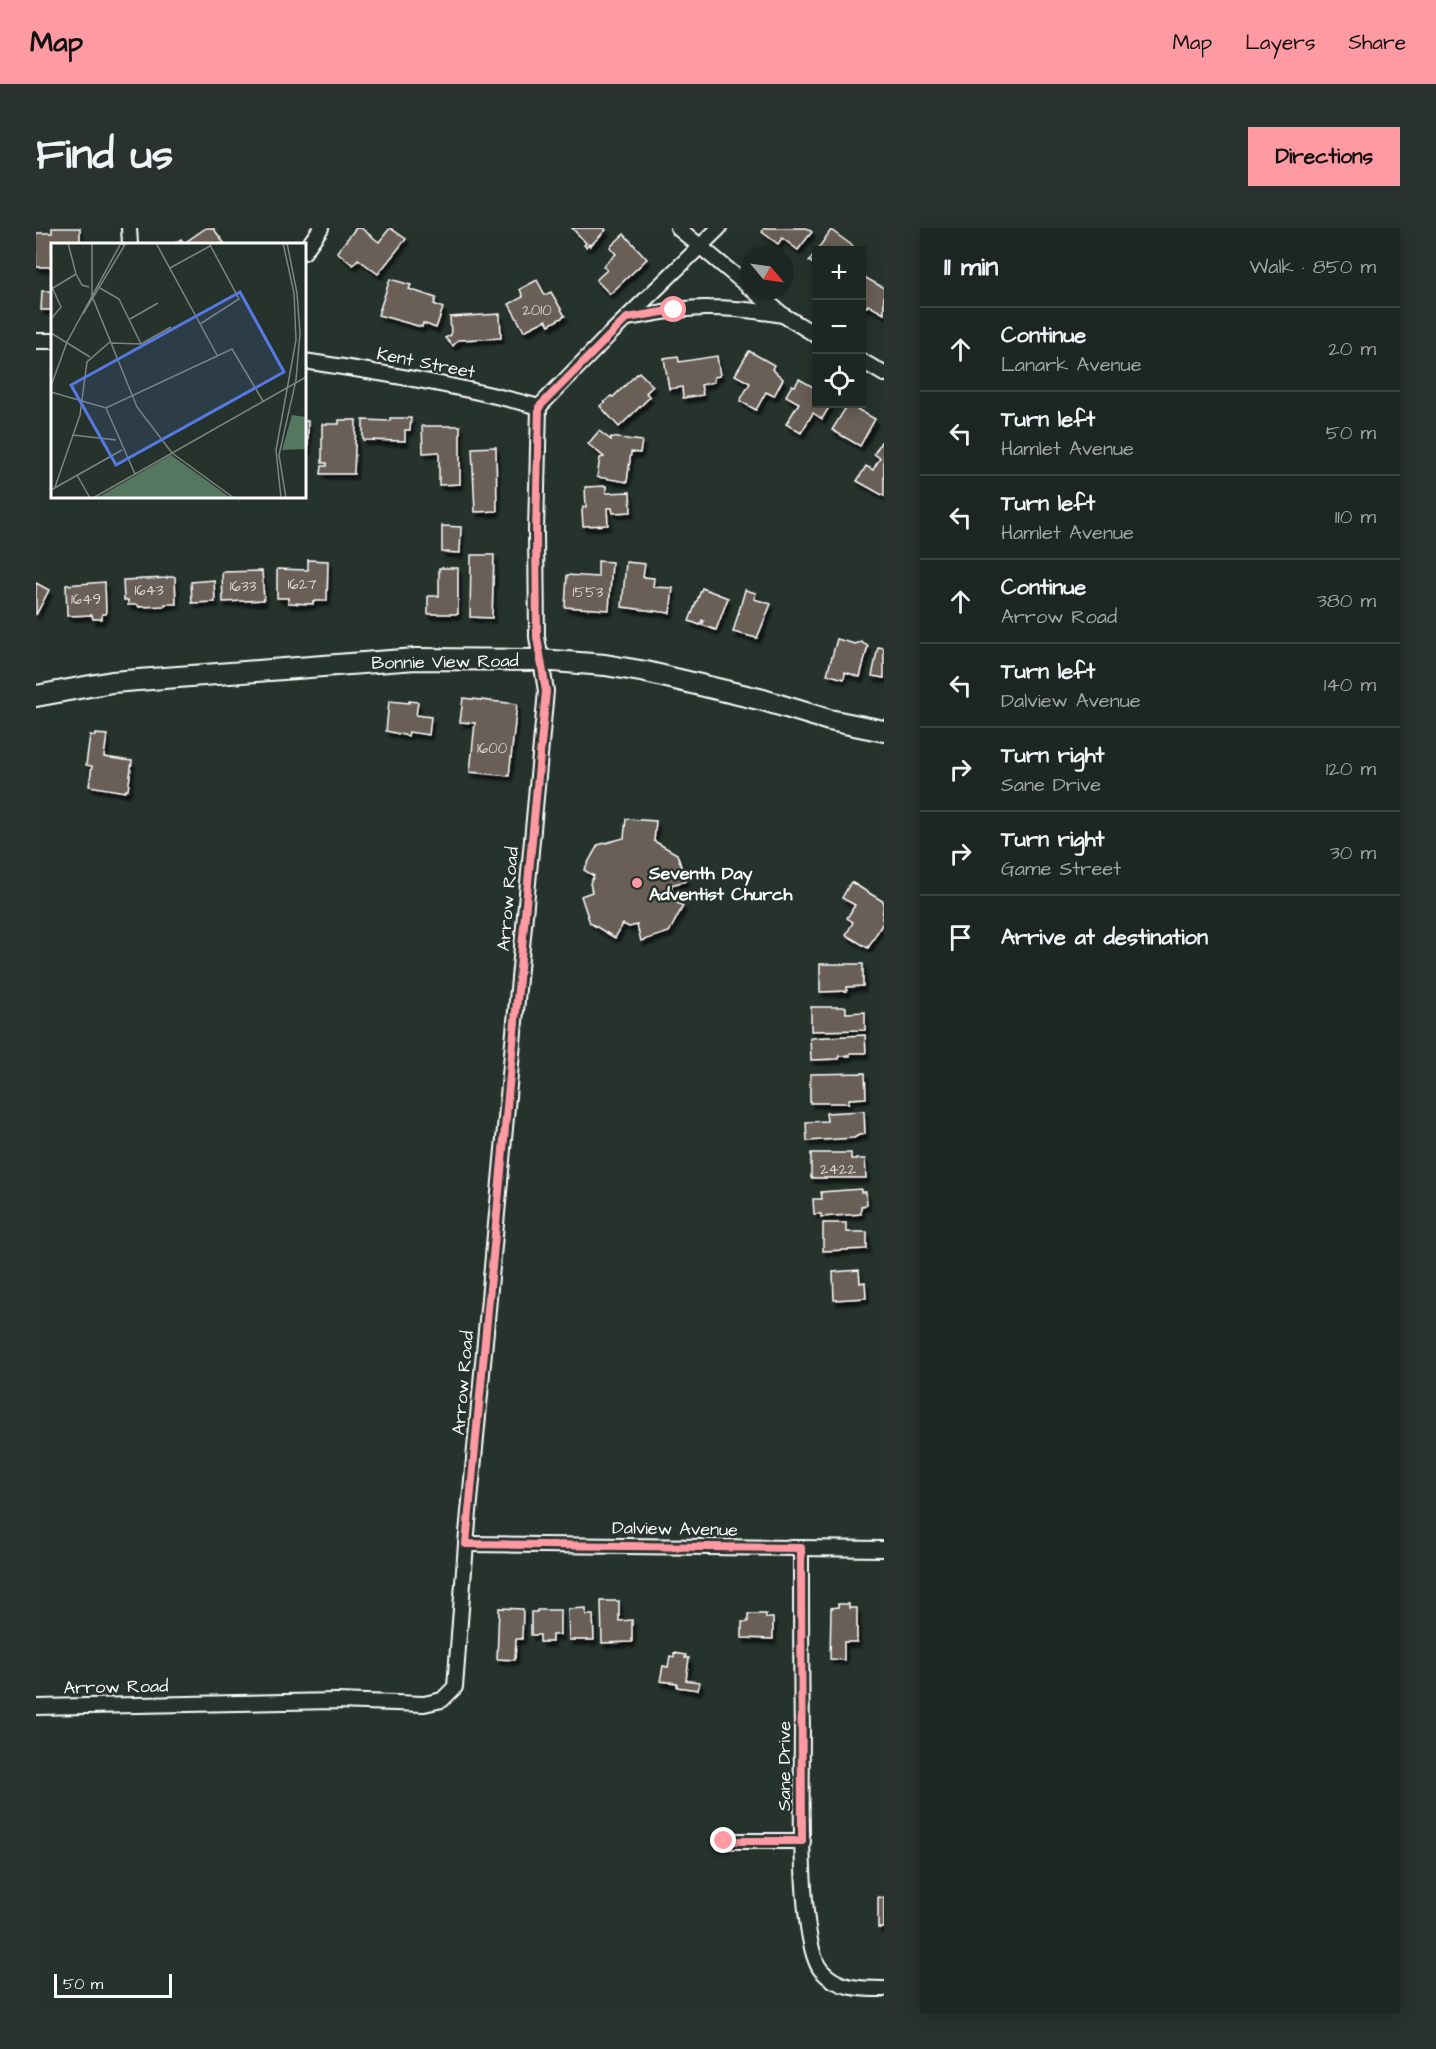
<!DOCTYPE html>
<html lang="en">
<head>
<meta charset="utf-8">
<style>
	:root { --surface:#1c2622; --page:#29322f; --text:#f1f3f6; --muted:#a0a5a5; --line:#3a4340; --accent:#ff9aa2 }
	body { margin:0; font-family:"Architects Daughter",sans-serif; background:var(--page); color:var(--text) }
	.controls { position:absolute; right:18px; top:18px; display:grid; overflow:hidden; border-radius:0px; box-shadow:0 3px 15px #0003 }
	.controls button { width:54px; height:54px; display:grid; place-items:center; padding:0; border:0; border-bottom:2px solid var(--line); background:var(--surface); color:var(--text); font:30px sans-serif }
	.compass { position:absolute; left:704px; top:18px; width:54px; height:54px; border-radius:50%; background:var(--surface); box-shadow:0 3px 15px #0003; rotate:119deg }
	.scale { position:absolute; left:18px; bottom:15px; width:118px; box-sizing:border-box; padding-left:6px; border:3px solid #fff; border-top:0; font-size:16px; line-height:21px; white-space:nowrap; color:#fff; -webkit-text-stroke:4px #26332d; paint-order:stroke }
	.stop { position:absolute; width:18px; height:18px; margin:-14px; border:4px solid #ff9aa2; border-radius:50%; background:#fff }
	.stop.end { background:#ff9aa2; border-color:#fff; box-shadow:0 2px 6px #0008 }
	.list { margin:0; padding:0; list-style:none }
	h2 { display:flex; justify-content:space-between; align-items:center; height:78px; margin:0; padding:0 24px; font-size:26px }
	h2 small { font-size:20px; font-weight:400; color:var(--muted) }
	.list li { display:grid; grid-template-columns:39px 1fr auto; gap:18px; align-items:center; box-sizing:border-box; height:84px; padding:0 24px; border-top:2px solid var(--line) }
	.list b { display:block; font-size:22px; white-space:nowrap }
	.list p { margin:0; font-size:20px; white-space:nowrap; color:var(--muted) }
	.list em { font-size:20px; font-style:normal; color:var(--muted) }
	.icon { flex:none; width:33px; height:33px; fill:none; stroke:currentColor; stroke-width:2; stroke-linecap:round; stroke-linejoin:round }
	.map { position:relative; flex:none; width:848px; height:1785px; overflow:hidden; border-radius:0px }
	header { display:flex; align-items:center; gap:36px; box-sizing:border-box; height:84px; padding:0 30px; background:var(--accent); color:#111 }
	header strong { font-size:28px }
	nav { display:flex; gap:33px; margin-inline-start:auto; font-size:21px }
	.intro { display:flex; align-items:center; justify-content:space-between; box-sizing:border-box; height:144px; padding:0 36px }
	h1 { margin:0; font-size:42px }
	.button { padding:15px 27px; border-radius:0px; background:var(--accent); color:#111; font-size:21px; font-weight:700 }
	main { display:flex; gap:36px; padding:0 36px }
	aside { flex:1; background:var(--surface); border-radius:0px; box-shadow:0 3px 15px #0003 }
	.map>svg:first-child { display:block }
</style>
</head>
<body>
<header>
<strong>Map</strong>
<nav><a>Map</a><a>Layers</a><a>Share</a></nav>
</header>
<div class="intro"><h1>Find us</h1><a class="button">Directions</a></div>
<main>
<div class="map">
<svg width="848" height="1785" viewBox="0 0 848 1785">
	<defs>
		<filter id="shadow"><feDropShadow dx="3" dy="5" stdDeviation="1.5" flood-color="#0009"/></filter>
	</defs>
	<rect width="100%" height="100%" fill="#26332d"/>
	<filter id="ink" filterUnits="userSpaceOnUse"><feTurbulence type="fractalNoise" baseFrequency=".0167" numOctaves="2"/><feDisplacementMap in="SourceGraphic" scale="12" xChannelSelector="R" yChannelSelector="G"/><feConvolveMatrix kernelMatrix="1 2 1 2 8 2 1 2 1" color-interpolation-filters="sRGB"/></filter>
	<g filter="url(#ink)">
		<g fill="#6a5e57" stroke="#fff" stroke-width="1.5" filter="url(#shadow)">
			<path d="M16,0H44V16H16V39H0V5H16Z"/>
			<path d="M170,0H177L189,16H138L145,11L148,15Z"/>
			<path d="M320,0H325L343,14L354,0L370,11L342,46L322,31L317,37L301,24Z"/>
			<path d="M536,0H568L570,2L554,18L553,16L550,19L548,17L550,15Z"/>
			<path d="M728,0H770L776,4L762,22L746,10L742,16L726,4Z"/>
			<path d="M795,2L817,18L814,21L816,22H781Z"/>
			<path d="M588,6L611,31L574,66L560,52L571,42L567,38L580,26L574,19Z"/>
			<path d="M780,23V38L773,33Z"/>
			<path d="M828,49L848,60V86L832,77L831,79L826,76V54Z"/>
			<path d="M354,51L375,57L373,61L400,70L398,76L407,80L400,100L387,95L386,99L342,87Z"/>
			<path d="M501,52L509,67L515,64L529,88L513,97L510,92L488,103L473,76L487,69L484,61Z"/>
			<path d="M6,63H16V82H5Z"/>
			<path d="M464,86L465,110L422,112L417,118L409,110L415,107L414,89Z"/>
			<path d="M713,123L738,137L736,141L747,151L738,168L730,164L720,182L704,173L714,155L699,147Z"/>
			<path d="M642,128L643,134L681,128L684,148L678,149V154L665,157L667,167L647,170L646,159L633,161L628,130Z"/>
			<path d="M603,144L617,158L610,165L614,169L583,199L564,178L575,168L577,169Z"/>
			<path d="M763,151L777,159L778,157L780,158V176H795L786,191L777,185L765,205L750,196L763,175L750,168L756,157L759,158Z"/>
			<path d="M812,176L839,191L824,218L796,202Z"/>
			<path d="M354,190H375L374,202H369V213L327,212V192L354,193Z"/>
			<path d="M303,192H320L318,246H285L286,238H291V235H286V196H303Z"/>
			<rect x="268" y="193" width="4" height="29"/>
			<path d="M386,198H424V256L403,257V224L387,225Z"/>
			<path d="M563,203L575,212V209L606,213L604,225L595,224L591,254L561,249L564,230L568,229L552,216Z"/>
			<path d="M845,214L848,215V268L821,253L830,238L837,242L844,230L838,226Z"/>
			<path d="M460,219L461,283L439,284L436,220Z"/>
			<path d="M570,258V265L594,264L595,284L577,285L576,280H571L572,297L547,298L546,283L547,279H550L549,259Z"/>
			<path d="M406,298L425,299L424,325L406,324Z"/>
			<path d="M435,327H458L456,390L434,389Z"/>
			<path d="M272,332L292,333L291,373H277V376L252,375V370H241V341L272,342Z"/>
			<path d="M562,333L576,334L573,382L529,379L531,347L562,349Z"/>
			<path d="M590,334L609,336L607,349L618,350L617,359L637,360L634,385L586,379Z"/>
			<path d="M403,340H422V386H392V368H403Z"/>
			<path d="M226,343L228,372L187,374L186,344Z"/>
			<path d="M131,349H139L140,376H129V378L103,379L102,377H92V372H88L87,352L131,350Z"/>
			<path d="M178,352L179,374L156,375L155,354Z"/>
			<path d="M69,354L70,386H66V391H57L56,387L31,388L30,357Z"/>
			<path d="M0,355L13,362L0,387Z"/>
			<path d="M666,360L692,370L680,402L666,397L668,393L666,392L664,397L653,393Z"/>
			<path d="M709,362L720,365L718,371L735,376L721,410L697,404Z"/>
			<path d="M801,411L819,416L825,414L832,418L824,449L809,444L808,451L791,446Z"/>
			<path d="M842,419L848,420V450L836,448Z"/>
			<path d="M427,470L481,476L473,548L434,544L439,495L424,494Z"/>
			<path d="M353,473L373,475V473L382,474L380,487L395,489L393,507L373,504L372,508L350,503Z"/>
			<path d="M59,506L71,507L68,529L96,533L92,562H90L89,564L53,558L56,538L50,537L54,507L59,508Z"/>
			<path d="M590,591L620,593L618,613L641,626L650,653L635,657L637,664L634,671L647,678L633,704L605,713L601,697L593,699L587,696L579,710L554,695L545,668L556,664L554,655L558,648L548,642L562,617L588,610Z"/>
			<path d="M815,654L848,674L846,691L848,693L832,720L810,707L817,694L811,690L819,677L806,670Z"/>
			<path d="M784,736H827V758L811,759V763L784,764Z"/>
			<path d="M775,779H810V785L829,784V802L775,803Z"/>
			<path d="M829,807L830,825H814V828H803V831L775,832L774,810Z"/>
			<path d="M829,845L830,870L813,871V875H774V846Z"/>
			<path d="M828,883L829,906L823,907L818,910L771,913L770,894L791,893L790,885Z"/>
			<path d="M775,925H815V931H829L830,950H775Z"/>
			<path d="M825,961V964H830L831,977L825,978V986L785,989V986H778L777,971H786L785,964Z"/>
			<path d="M787,995H810V1004H831V1021L787,1023Z"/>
			<path d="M823,1042L824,1055L829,1054L830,1070L798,1072L797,1044Z"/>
			<path d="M565,1373H583V1393L596,1392V1414L566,1415Z"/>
			<path d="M802,1376H813V1380H821V1414H808V1432L794,1431L795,1380L802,1379Z"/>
			<path d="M463,1380L487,1381L486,1411H480L479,1432L461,1431Z"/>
			<path d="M550,1380V1387H557L558,1412H533L532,1381Z"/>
			<path d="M501,1382H524V1407H516V1414H504V1407H495V1384H501Z"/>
			<path d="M712,1386H730V1390H737V1411L706,1410V1394H712Z"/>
			<path d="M638,1425L650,1427L649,1430H653L650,1452L664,1454L662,1462L641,1459V1455L624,1453L627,1438L632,1439L634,1428L638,1429Z"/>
			<path d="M842,1669L848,1670V1700H842Z"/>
		</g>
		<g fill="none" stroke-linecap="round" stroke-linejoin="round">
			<defs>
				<g id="street">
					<path d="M93,0L94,16"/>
					<path d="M642,0L713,59"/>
					<path d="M268,24L285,0"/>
					<path d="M718,63L747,87L780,107"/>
					<path d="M591,90C618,86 646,79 673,80C698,80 723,83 747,87"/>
					<path d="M0,113H16"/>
					<path d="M268,133C347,145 426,158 503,179"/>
					<path d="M826,133L848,146"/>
					<path d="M430,1316L848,1321"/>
					<path d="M765,1320C765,1381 765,1442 766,1503C766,1547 761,1713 785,1742C801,1761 825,1761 848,1761"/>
					<path d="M0,1479L300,1473L388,1476L406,1472L419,1459L430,1316L510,463L501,409L500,303L503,179L573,107L683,0"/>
					<path d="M688,1613H767"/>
				</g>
				<path id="secondary" d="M0,468L76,454L380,431L504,432L569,437L610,444L727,472L793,492L848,503"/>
			</defs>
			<use href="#street" stroke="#fff" stroke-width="18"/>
			<use href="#secondary" stroke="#fff" stroke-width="24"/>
			<use href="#street" stroke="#26332d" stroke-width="14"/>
			<use href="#secondary" stroke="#26332d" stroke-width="20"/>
		</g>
	</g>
	<g fill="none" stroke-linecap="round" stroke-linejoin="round" filter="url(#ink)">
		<path stroke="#ff9aa2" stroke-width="8" d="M638,82L591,90L503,179L500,303L501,409L510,463L430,1316L765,1320L766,1613H688"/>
	</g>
	<circle fill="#ff9aa2" stroke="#26332d" stroke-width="2" cx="601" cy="655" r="6"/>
	<g text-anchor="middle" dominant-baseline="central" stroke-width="5" stroke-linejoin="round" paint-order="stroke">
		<g font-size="15" fill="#dad7d5">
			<text x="501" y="82">2010</text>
			<text x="266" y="356">1627</text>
			<text x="207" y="358">1633</text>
			<text x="113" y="362">1643</text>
			<text x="552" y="364">1553</text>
			<text x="50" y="371">1649</text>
			<text x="456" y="520">1600</text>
			<text x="802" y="941">2422</text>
		</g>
		<g font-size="18" fill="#fff" stroke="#26332d">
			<text transform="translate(390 135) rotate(11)">Kent Street</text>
			<text transform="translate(409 434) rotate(-1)">Bonnie View Road</text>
			<text transform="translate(472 671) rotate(-85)">Arrow Road</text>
			<text transform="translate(427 1155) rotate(-85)">Arrow Road</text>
			<text transform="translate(639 1301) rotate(1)">Dalview Avenue</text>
			<text transform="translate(80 1459) rotate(-1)">Arrow Road</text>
			<text transform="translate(748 1538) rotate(-90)">Sane Drive</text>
		</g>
		<g font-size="18" font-weight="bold" fill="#fff" stroke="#26332d" text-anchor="start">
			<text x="613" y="645">Seventh Day<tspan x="613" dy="21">Adventist Church</tspan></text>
		</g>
	</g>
	<g transform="translate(15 15)">
		<rect width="255" height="255" fill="#26332d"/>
		<path d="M241,172L255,174V206L231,207ZM120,212L180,255H46Z" fill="#55765f"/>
		<path fill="none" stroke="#7d8581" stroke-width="1.5" d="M17,0L25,31L31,42L38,44M41,0V53L86,164L121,210L183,255M105,0L166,112M119,25L159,3M0,42L10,64L0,76M2,45L25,31M49,45L68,56L90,101M32,71L75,0M79,76L107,60M149,81L188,56L158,0M0,90L39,114M61,100L90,101L120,84M0,143L16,99L70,0L74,3M0,149L55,165L181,106L212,158M55,165L84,231M22,192L65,197M26,232L39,255M4,244L29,172L36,119L60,98M0,247L71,207M42,255L255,134M230,255L225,207L245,97L243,50L232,0M235,255L228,212L245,137L249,90L246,50L236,0"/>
		<path fill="#567ae2" fill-opacity="0.15" stroke="#567ae2" stroke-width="3" d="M189,49L233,129L65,222L20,142Z"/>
		<rect width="255" height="255" fill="none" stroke="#fff" stroke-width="3"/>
	</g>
</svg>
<div class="controls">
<button>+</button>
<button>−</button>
<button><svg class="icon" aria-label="locate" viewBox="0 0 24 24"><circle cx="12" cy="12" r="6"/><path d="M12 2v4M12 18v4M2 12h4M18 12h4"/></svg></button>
</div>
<svg class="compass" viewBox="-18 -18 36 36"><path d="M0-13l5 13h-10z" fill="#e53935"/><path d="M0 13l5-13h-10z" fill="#a0a5a5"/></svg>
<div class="scale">50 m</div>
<div class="stop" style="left:638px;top:82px"></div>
<div class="stop end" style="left:688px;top:1613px"></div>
</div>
<aside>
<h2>11 min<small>Walk · 850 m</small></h2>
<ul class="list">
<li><svg class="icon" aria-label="ahead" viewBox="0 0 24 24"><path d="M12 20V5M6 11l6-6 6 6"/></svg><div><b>Continue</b><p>Lanark Avenue</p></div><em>20 m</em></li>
<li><svg class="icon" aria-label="left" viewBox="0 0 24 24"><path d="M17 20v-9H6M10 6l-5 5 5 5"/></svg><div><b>Turn left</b><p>Hamlet Avenue</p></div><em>50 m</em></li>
<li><svg class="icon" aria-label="left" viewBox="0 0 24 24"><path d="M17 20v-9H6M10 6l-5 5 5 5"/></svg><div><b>Turn left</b><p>Hamlet Avenue</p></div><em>110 m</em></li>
<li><svg class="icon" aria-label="ahead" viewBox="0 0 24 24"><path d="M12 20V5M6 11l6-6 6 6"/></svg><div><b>Continue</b><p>Arrow Road</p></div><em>380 m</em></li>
<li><svg class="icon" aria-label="left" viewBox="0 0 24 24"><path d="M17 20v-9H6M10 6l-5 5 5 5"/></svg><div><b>Turn left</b><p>Dalview Avenue</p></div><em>140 m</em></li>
<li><svg class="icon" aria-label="right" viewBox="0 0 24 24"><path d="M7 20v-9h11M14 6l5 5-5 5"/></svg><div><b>Turn right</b><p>Sane Drive</p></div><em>120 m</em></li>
<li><svg class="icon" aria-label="right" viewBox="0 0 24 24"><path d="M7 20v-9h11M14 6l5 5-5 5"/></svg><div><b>Turn right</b><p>Game Street</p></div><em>30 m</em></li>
<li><svg class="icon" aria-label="arrive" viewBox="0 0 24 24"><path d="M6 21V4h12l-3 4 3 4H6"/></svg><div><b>Arrive at destination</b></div></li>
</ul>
</aside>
</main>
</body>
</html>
